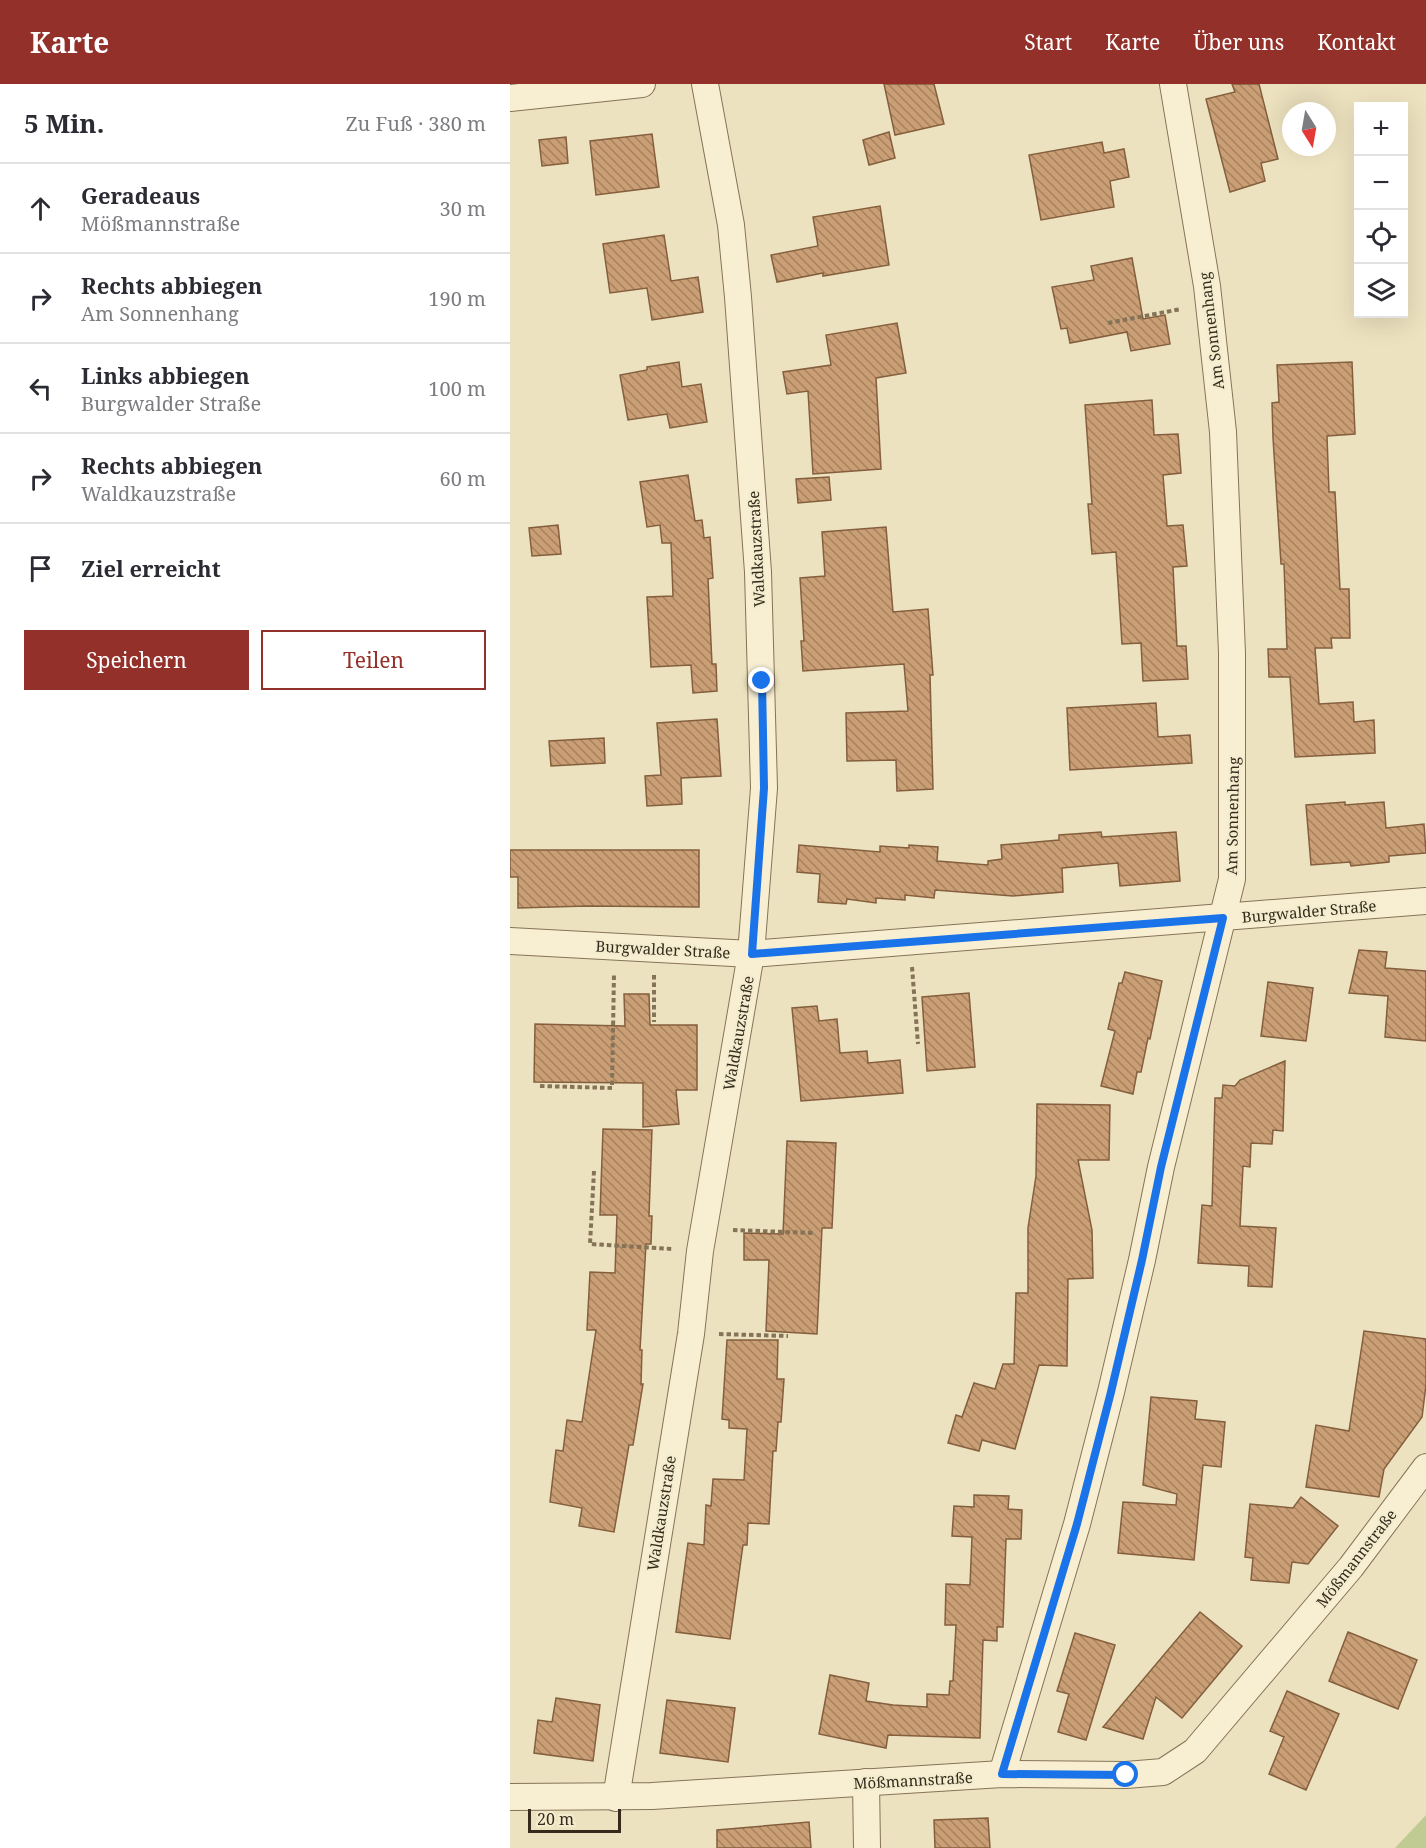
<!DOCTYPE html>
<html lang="de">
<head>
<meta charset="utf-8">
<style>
	:root { --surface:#fff; --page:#f7f7f7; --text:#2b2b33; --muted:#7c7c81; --line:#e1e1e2; --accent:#933029 }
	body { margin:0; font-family:"Noto Serif",serif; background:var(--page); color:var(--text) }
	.controls { position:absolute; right:18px; top:18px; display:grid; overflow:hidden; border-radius:0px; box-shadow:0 6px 24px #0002 }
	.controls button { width:54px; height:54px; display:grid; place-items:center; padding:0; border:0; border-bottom:2px solid var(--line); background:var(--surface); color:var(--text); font:30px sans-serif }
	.compass { position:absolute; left:772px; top:18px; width:54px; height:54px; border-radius:50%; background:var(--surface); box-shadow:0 6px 24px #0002; rotate:169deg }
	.scale { position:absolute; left:18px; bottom:15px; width:93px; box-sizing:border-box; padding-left:6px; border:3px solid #352a1c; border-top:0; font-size:16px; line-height:21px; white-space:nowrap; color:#352a1c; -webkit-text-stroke:4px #f4ecce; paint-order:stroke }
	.stop { position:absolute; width:18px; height:18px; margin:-14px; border:4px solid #1a73e8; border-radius:50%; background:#fff }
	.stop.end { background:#1a73e8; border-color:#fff; box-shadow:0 2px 6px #0008 }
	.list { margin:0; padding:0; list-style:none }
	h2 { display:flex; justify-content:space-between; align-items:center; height:78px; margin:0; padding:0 24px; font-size:26px }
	h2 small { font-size:20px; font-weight:400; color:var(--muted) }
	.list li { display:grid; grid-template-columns:39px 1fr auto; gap:18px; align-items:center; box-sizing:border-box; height:90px; padding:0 24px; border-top:2px solid var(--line) }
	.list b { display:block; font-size:22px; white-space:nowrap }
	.list p { margin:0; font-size:20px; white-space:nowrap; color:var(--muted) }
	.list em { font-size:20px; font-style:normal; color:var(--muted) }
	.actions { display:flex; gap:12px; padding:18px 24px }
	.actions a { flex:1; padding:14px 0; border:2px solid var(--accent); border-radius:0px; text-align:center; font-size:21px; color:var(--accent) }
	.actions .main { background:var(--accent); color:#fff }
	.icon { flex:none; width:33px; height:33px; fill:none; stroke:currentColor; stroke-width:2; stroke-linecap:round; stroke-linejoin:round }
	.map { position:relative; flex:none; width:916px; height:1764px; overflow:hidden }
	header { display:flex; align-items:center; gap:36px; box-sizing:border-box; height:84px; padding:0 30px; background:var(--accent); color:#fff }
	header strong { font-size:28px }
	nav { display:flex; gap:33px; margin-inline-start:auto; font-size:21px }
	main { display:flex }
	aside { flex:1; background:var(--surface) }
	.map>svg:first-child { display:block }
</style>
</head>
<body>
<header>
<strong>Karte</strong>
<nav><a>Start</a><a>Karte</a><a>Über uns</a><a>Kontakt</a></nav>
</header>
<main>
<aside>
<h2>5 Min.<small>Zu Fuß · 380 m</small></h2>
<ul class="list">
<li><svg class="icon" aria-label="ahead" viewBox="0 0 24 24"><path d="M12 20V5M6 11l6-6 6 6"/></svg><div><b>Geradeaus</b><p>Mößmannstraße</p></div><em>30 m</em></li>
<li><svg class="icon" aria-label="right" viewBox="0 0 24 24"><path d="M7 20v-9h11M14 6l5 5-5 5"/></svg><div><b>Rechts abbiegen</b><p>Am Sonnenhang</p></div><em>190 m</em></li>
<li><svg class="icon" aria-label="left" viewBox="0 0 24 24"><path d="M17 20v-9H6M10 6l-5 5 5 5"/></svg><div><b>Links abbiegen</b><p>Burgwalder Straße</p></div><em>100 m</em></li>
<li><svg class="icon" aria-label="right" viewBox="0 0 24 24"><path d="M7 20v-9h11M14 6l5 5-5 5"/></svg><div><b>Rechts abbiegen</b><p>Waldkauzstraße</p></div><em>60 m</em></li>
<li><svg class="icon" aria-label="arrive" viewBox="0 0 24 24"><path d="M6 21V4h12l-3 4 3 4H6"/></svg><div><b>Ziel erreicht</b></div></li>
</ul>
<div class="actions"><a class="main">Speichern</a><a>Teilen</a></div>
</aside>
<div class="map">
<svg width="916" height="1764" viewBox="0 0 916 1764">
	<defs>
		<pattern id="building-back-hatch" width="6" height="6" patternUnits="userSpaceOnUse" patternTransform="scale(1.5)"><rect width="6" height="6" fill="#cb9f75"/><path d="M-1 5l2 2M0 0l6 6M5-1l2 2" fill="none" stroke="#a6825f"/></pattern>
	</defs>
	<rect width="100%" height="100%" fill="#ede2bf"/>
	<path fill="#c0ca93" d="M916,1731V1764H885Z"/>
	<g fill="url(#building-back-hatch)" stroke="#845f3e" stroke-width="1.5">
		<path d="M374,0H424L434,40L385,51Z"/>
		<path d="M722,0H749L768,75L751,79L755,97L720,108L696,15L725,8Z"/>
		<path d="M379,48L385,74L359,81L353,56Z"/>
		<path d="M142,50L149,103L86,111L80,57Z"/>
		<path d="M56,53L58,79L32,82L29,56Z"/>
		<path d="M592,58L594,69L614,65L619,93L600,97L604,123L531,136L519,71Z"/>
		<path d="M370,122L379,181L313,192V189L267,198L261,171L308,162L303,133Z"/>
		<path d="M154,151L161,197L188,193L193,228L142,236L137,204L100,209L93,160Z"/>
		<path d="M622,174L633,235L655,231L660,260L621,267L617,248L560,259L557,244L551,245L542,203L584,196L581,182Z"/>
		<path d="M387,239L396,289L366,294L371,385L303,390L298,307L277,310L273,288L321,281L316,251Z"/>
		<path d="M169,278L172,303L191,300L197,338L160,344L157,330L118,336L110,291L137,286V283Z"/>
		<path d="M842,278L845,350L817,352L819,408H825L830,505H839L840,554H821L822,564H805L809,620L843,618L844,638L864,636L865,669L785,673L780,593H759L758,565H777L774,480H771L763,354L762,319L769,318L767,281Z"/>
		<path d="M642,316L644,351L668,350L671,389L653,391L657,442L673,441L677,482L663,483L667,562H676L678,595L633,597L631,559L612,560L606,468L582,470L578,420H582L575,321Z"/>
		<path d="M178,391L185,437L192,436L194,454L200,453L203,494L198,495L202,580H206L207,607L183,609L181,581L141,583L137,513L163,512L161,459H152L150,441L137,443L130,398Z"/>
		<path d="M319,393L321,416L288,419L286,395Z"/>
		<path d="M48,441L51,470L22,472L19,444Z"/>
		<path d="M376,443L383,528L418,525L423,591H420L423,705L387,707L386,676L337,677L336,629L398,627L394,580L293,587L291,557H294L290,494L315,492L312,448Z"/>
		<path d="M646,619L648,653L680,651L682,679L560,686L557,624Z"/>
		<path d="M207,635L211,692L171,694L172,720L137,722L135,692L151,691L147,639Z"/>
		<path d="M94,654L95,679L41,682L39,657Z"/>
		<path d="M835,718V721L874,718L876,744L914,740L916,769L879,772V778L841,782L840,778L801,781L796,721Z"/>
		<path d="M591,748L592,753L666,748L670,797L610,802L608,779L552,784L553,808L503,812L425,806L424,814L395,811V816L366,814V819L337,815L336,820L308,818L310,790L287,788L289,761L370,768V762L399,764V761L428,763L427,777L478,781V777L492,775L491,761L549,756V751Z"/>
		<path d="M0,766H189V823L77,822L8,824V793H0Z"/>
		<path d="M849,866L877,868L875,884L916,887V957L875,953L878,912L839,909Z"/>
		<path d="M615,888L652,897L640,955L638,954L631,988H627L623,1010L591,1002L605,947L598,945L609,899H612Z"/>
		<path d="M758,898L803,904L796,957L751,952Z"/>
		<path d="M459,909L465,983L417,987L412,913Z"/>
		<path d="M114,910H139L140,941H187V1006H166L169,1040L133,1043V999L24,998L25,940L115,942Z"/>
		<path d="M307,922L309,937L327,935L330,969L357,967L358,979L390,976L393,1009L291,1017L282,924Z"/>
		<path d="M775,977L773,1047L763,1046L762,1060L741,1059L740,1083L733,1082L730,1142L766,1144L762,1203L738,1202L739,1182L688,1179L692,1121L702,1122L705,1014H712L713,1001L725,1002L730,996Z"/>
		<path d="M527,1020L600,1021L599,1076H568L582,1146L583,1194L558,1195L557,1282L529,1281L505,1365L472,1356L469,1367L438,1359L446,1331L452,1333L464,1299L485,1305L493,1280H504L506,1209H518V1144L526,1092Z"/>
		<path d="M93,1045L142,1046L139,1132H142L141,1160H136L130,1266H132L131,1300H133L123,1361H119L104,1448L69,1442L72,1424L40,1418L46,1366L53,1367L57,1336L72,1338L86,1246H77L80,1188L105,1189L107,1131H90Z"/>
		<path d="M277,1057L326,1059L322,1144H312L307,1250L256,1247L259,1176H234V1149L273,1150Z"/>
		<path d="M854,1247L916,1255V1301L912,1333L874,1385L869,1413L796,1403L806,1341L839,1347Z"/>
		<path d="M217,1256H268L267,1295H274L271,1338H268L266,1367H263L259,1440L238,1439L237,1461H233L220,1555L166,1548L178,1459L194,1461L196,1421L201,1422L203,1395L234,1396L237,1345L219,1344V1336L212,1335Z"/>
		<path d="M641,1313L687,1317L685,1335L715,1338L711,1383L693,1381L684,1476L608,1469L613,1418L666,1421L667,1410L633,1401Z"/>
		<path d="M464,1411L499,1412L498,1425L512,1426L511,1455H496L493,1543H487V1557L473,1556L470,1654L378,1651L376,1664L309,1650L320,1591L359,1599L356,1617L383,1621L417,1623V1610L439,1611L440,1597H443L446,1541H435L436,1500L460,1501L462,1453L442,1452L444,1422L464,1423Z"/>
		<path d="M791,1413L828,1442L798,1480L782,1478L779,1499L741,1496L743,1474L735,1473L740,1420L783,1424Z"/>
		<path d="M690,1528L732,1562L672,1634L646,1613L633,1655L593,1643Z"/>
		<path d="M838,1548L907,1576L888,1625L819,1597Z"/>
		<path d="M565,1549L605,1561L576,1656L548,1648L559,1610L547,1607Z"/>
		<path d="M777,1607L829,1630L796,1706L759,1690L774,1653L760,1647Z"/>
		<path d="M46,1614L90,1621L83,1677L24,1669L28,1636L42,1638Z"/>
		<path d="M157,1616L225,1624L218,1678L150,1669Z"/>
		<path d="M478,1734L480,1764H425L424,1736Z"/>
		<path d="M299,1738L301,1764H207V1746Z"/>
	</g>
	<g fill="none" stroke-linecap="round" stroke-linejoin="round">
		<defs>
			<g id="street">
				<path d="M0,14L132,0"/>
				<path d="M0,857L241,870L916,817"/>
				<path d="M492,1690L567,1440L601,1308L632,1176L651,1083L722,795V569L713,348L697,202L663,0"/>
				<path d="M356,1698L357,1764"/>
				<path d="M0,1713L142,1712L492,1690L616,1691L653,1688L685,1667L841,1483L916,1383"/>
				<path d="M106,1714L181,1250L190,1167L241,870L254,704L248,488L228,213L221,141L195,0"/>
			</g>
		</defs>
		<use href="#street" stroke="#857358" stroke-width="28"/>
		<g stroke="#857358" stroke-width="4" stroke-dasharray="4.5 3" stroke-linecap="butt">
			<path d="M598,239L671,225"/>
			<path d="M402,883L408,960"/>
			<path d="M144,891V938"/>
			<path d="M30,1002L102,1004L104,890"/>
			<path d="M84,1087L80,1160L163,1165"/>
			<path d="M223,1146L303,1149"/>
			<path d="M209,1250L278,1252"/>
		</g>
		<use href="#street" stroke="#f8efd2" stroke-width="26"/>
	</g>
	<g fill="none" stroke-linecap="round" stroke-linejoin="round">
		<path stroke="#1a73e8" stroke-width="8" d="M252,597L254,704L242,870L713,834L651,1083L632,1176L601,1308L567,1440L492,1690L616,1691"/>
	</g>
	<g text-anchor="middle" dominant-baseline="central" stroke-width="4.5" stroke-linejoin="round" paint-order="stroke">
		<g font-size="15" fill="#352a1c" stroke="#f4ecce">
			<text transform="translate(701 247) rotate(-97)">Am Sonnenhang</text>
			<text transform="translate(246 465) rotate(-93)">Waldkauzstraße</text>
			<text transform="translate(722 732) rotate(-89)">Am Sonnenhang</text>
			<text transform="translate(799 827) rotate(-5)">Burgwalder Straße</text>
			<text transform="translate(153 865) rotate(3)">Burgwalder Straße</text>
			<text transform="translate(228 949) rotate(-80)">Waldkauzstraße</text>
			<text transform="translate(151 1429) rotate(-81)">Waldkauzstraße</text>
			<text transform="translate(846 1474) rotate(-52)">Mößmannstraße</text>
			<text transform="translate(403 1696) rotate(-3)">Mößmannstraße</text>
		</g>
	</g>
</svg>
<div class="controls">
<button>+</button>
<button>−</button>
<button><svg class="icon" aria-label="locate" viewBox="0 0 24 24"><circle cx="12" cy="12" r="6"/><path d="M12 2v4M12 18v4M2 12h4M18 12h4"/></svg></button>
<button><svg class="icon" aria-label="layers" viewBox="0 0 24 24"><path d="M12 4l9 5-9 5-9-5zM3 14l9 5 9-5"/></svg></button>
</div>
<svg class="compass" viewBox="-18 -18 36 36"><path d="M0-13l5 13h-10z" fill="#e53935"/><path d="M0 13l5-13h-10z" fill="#7c7c81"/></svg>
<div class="scale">20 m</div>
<div class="stop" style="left:616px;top:1691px"></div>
<div class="stop end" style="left:252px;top:597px"></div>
</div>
</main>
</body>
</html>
